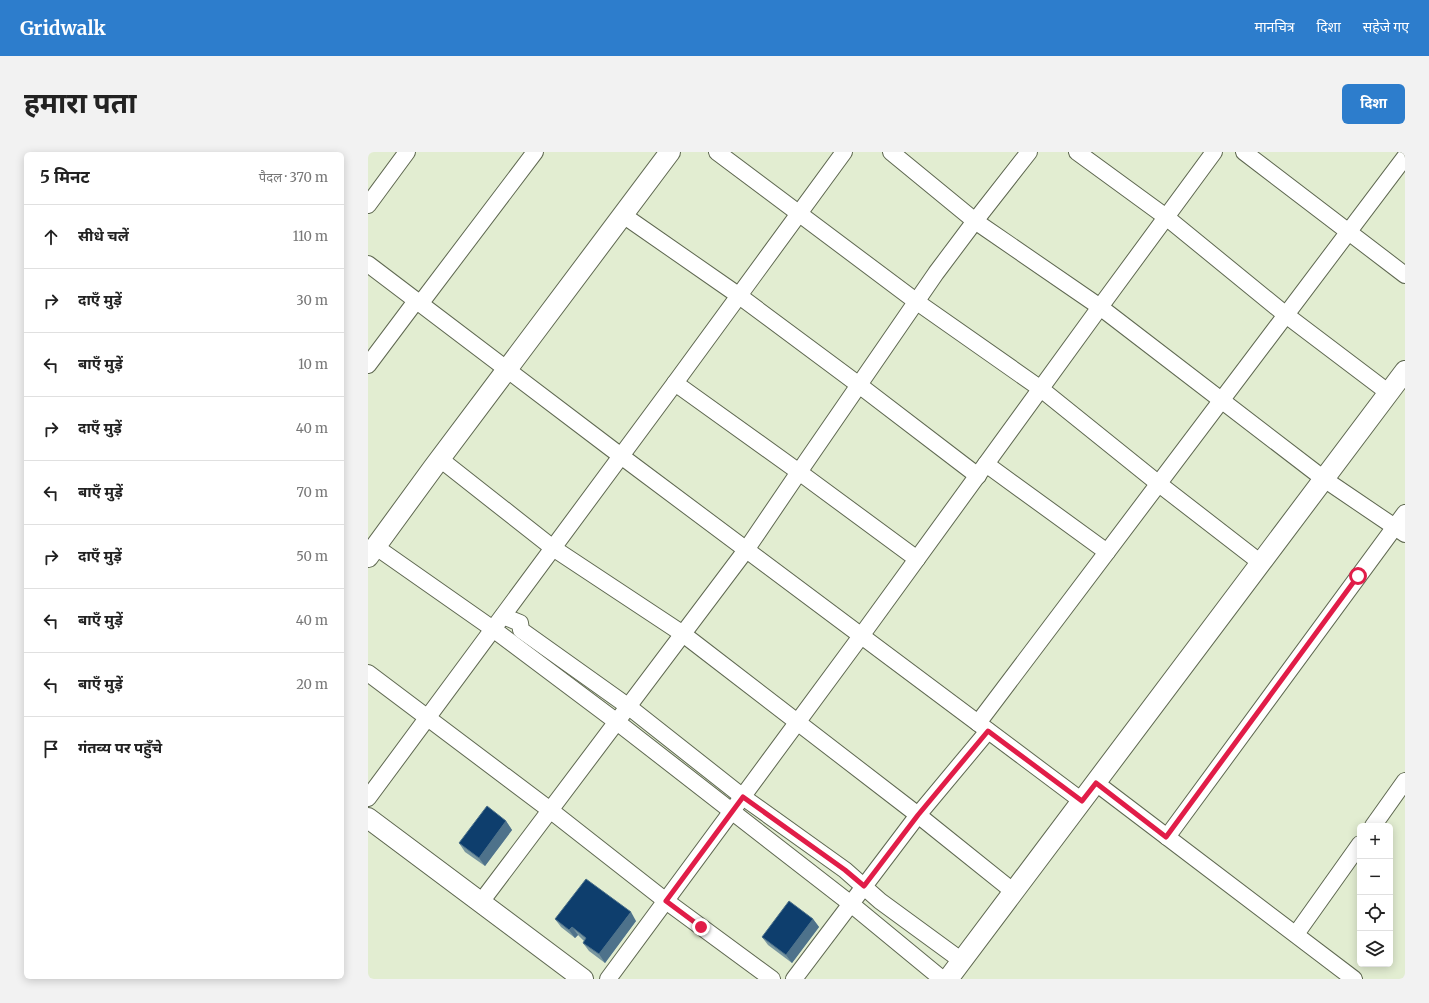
<!DOCTYPE html>
<html lang="hi">
<head>
<meta charset="utf-8">
<style>
	:root { --surface:#fff; --page:#f2f2f2; --text:#222; --muted:#767676; --line:#e0e0e0; --accent:#2d7dcc }
	body { margin:0; font-family:Merriweather,"Noto Sans Devanagari",serif; background:var(--page); color:var(--text) }
	.controls { position:absolute; right:12px; bottom:12px; display:grid; overflow:hidden; border-radius:6px; box-shadow:0 2px 10px #0003 }
	.controls button { width:36px; height:36px; display:grid; place-items:center; padding:0; border:0; border-bottom:1px solid var(--line); background:var(--surface); color:var(--text); font:20px sans-serif }
	.stop { position:absolute; width:12px; height:12px; margin:-9px; border:3px solid #e11d48; border-radius:50%; background:#fff }
	.stop.end { background:#e11d48; border-color:#fff; box-shadow:0 1px 4px #0008 }
	.list { margin:0; padding:0; list-style:none }
	h2 { display:flex; justify-content:space-between; align-items:center; height:52px; margin:0; padding:0 16px; font-size:17px }
	h2 small { font-size:13px; font-weight:400; color:var(--muted) }
	.list li { display:grid; grid-template-columns:26px 1fr auto; gap:12px; align-items:center; box-sizing:border-box; height:64px; padding:0 16px; border-top:1px solid var(--line) }
	.list b { display:block; font-size:15px; white-space:nowrap }
	.list em { font-size:13px; font-style:normal; color:var(--muted) }
	.icon { flex:none; width:22px; height:22px; fill:none; stroke:currentColor; stroke-width:2; stroke-linecap:round; stroke-linejoin:round }
	.map { position:relative; flex:none; width:1037px; height:827px; overflow:hidden; border-radius:6px }
	header { display:flex; align-items:center; gap:24px; box-sizing:border-box; height:56px; padding:0 20px; background:var(--accent); color:#fff }
	header strong { font-size:19px }
	nav { display:flex; gap:22px; margin-inline-start:auto; font-size:14px }
	.intro { display:flex; align-items:center; justify-content:space-between; box-sizing:border-box; height:96px; padding:0 24px }
	h1 { margin:0; font-size:28px }
	.button { padding:10px 18px; border-radius:6px; background:var(--accent); color:#fff; font-size:14px; font-weight:700 }
	main { display:flex; gap:24px; padding:0 24px }
	aside { flex:1; background:var(--surface); border-radius:6px; box-shadow:0 2px 10px #0003 }
	.map>svg:first-child { display:block }
</style>
</head>
<body>
<header>
<strong>Gridwalk</strong>
<nav><a>मानचित्र</a><a>दिशा</a><a>सहेजे गए</a></nav>
</header>
<div class="intro"><h1>हमारा पता</h1><a class="button">दिशा</a></div>
<main>
<aside>
<h2>5 मिनट<small>पैदल · 370 m</small></h2>
<ul class="list">
<li><svg class="icon" aria-label="ahead" viewBox="0 0 24 24"><path d="M12 20V5M6 11l6-6 6 6"/></svg><div><b>सीधे चलें</b></div><em>110 m</em></li>
<li><svg class="icon" aria-label="right" viewBox="0 0 24 24"><path d="M7 20v-9h11M14 6l5 5-5 5"/></svg><div><b>दाएँ मुड़ें</b></div><em>30 m</em></li>
<li><svg class="icon" aria-label="left" viewBox="0 0 24 24"><path d="M17 20v-9H6M10 6l-5 5 5 5"/></svg><div><b>बाएँ मुड़ें</b></div><em>10 m</em></li>
<li><svg class="icon" aria-label="right" viewBox="0 0 24 24"><path d="M7 20v-9h11M14 6l5 5-5 5"/></svg><div><b>दाएँ मुड़ें</b></div><em>40 m</em></li>
<li><svg class="icon" aria-label="left" viewBox="0 0 24 24"><path d="M17 20v-9H6M10 6l-5 5 5 5"/></svg><div><b>बाएँ मुड़ें</b></div><em>70 m</em></li>
<li><svg class="icon" aria-label="right" viewBox="0 0 24 24"><path d="M7 20v-9h11M14 6l5 5-5 5"/></svg><div><b>दाएँ मुड़ें</b></div><em>50 m</em></li>
<li><svg class="icon" aria-label="left" viewBox="0 0 24 24"><path d="M17 20v-9H6M10 6l-5 5 5 5"/></svg><div><b>बाएँ मुड़ें</b></div><em>40 m</em></li>
<li><svg class="icon" aria-label="left" viewBox="0 0 24 24"><path d="M17 20v-9H6M10 6l-5 5 5 5"/></svg><div><b>बाएँ मुड़ें</b></div><em>20 m</em></li>
<li><svg class="icon" aria-label="arrive" viewBox="0 0 24 24"><path d="M6 21V4h12l-3 4 3 4H6"/></svg><div><b>गंतव्य पर पहुँचे</b></div></li>
</ul>
</aside>
<div class="map">
<svg width="1037" height="827" viewBox="0 0 1037 827">
	<rect width="100%" height="100%" fill="#e2edd1"/>
	<g fill="none" stroke-linecap="round" stroke-linejoin="round">
		<defs>
			<g id="minor">
				<path d="M349,0L549,150L673,237L791,332L893,411"/>
				<path d="M523,0L607,69L732,155L956,327L1037,382"/>
				<path d="M709,0L798,65L918,163L1021,241"/>
				<path d="M876,0L1037,123"/>
				<path d="M0,53L39,0"/>
				<path d="M255,63L370,143L491,233L610,324"/>
				<path d="M0,112L253,304L714,649"/>
				<path d="M52,152L167,0"/>
				<path d="M0,213L48,149"/>
				<path d="M307,231L431,320L549,407"/>
				<path d="M72,307L185,396L315,482L550,663L646,740"/>
				<path d="M618,312L739,400"/>
				<path d="M8,395L125,477L249,570L483,752L574,827"/>
				<path d="M135,464L152,471L153,478L261,555L375,645L477,718L512,749L594,809"/>
				<path d="M0,521L182,658L298,749L404,827"/>
				<path d="M610,571L1037,5"/>
				<path d="M728,631L986,827"/>
				<path d="M0,646L307,231L476,0"/>
				<path d="M1005,674L1037,629"/>
				<path d="M799,685L1037,361"/>
				<path d="M113,750L378,398L431,320L568,121L607,69L661,0"/>
				<path d="M928,782L992,692"/>
				<path d="M240,827L493,484L732,155L846,0"/>
				<path d="M426,827L550,663L620,579"/>
			</g>
			<g id="tertiary">
				<path d="M0,405L65,316L302,0"/>
				<path d="M0,666L215,827"/>
				<path d="M580,827L1037,219"/>
			</g>
		</defs>
		<use href="#minor" stroke="#5f6851" stroke-width="18"/>
		<use href="#tertiary" stroke="#5f6851" stroke-width="22"/>
		<use href="#minor" stroke="#fff" stroke-width="16"/>
		<use href="#tertiary" stroke="#fff" stroke-width="20"/>
	</g>
	<g fill="#78969f">
		<path d="M138,669L144,678L117,714L97,700L91,691Z"/>
		<path d="M187,767L268,769L237,811L221,799L215,791L216,789L210,783L207,786L193,775Z"/>
		<path d="M445,767L451,775L424,811L400,793L394,785Z"/>
	</g>
	<g fill="#4e728b">
		<path d="M138,669L144,678L117,714L111,706Z"/>
		<path d="M263,760L268,769L237,811L231,802Z"/>
		<path d="M445,767L451,775L424,811L418,803Z"/>
		<path d="M204,775L210,783L207,786L201,778Z"/>
	</g>
	<g fill="#0e3e6d" stroke="#4e728b">
		<path d="M119,654L138,669L111,706L91,691Z"/>
		<path d="M218,727L263,760L231,802L215,791L218,786L204,775L201,778L187,767Z"/>
		<path d="M421,749L445,767L418,803L394,785Z"/>
	</g>
	<g fill="none" stroke-linecap="round" stroke-linejoin="round">
		<path stroke="#e11d48" stroke-width="5" d="M333,775L298,749L375,645L477,718L496,734L550,663L620,579L714,649L728,631L798,685L990,424"/>
	</g>
</svg>
<div class="controls">
<button>+</button>
<button>−</button>
<button><svg class="icon" aria-label="locate" viewBox="0 0 24 24"><circle cx="12" cy="12" r="6"/><path d="M12 2v4M12 18v4M2 12h4M18 12h4"/></svg></button>
<button><svg class="icon" aria-label="layers" viewBox="0 0 24 24"><path d="M12 4l9 5-9 5-9-5zM3 14l9 5 9-5"/></svg></button>
</div>
<div class="stop" style="left:990px;top:424px"></div>
<div class="stop end" style="left:333px;top:775px"></div>
</div>
</main>
</body>
</html>
